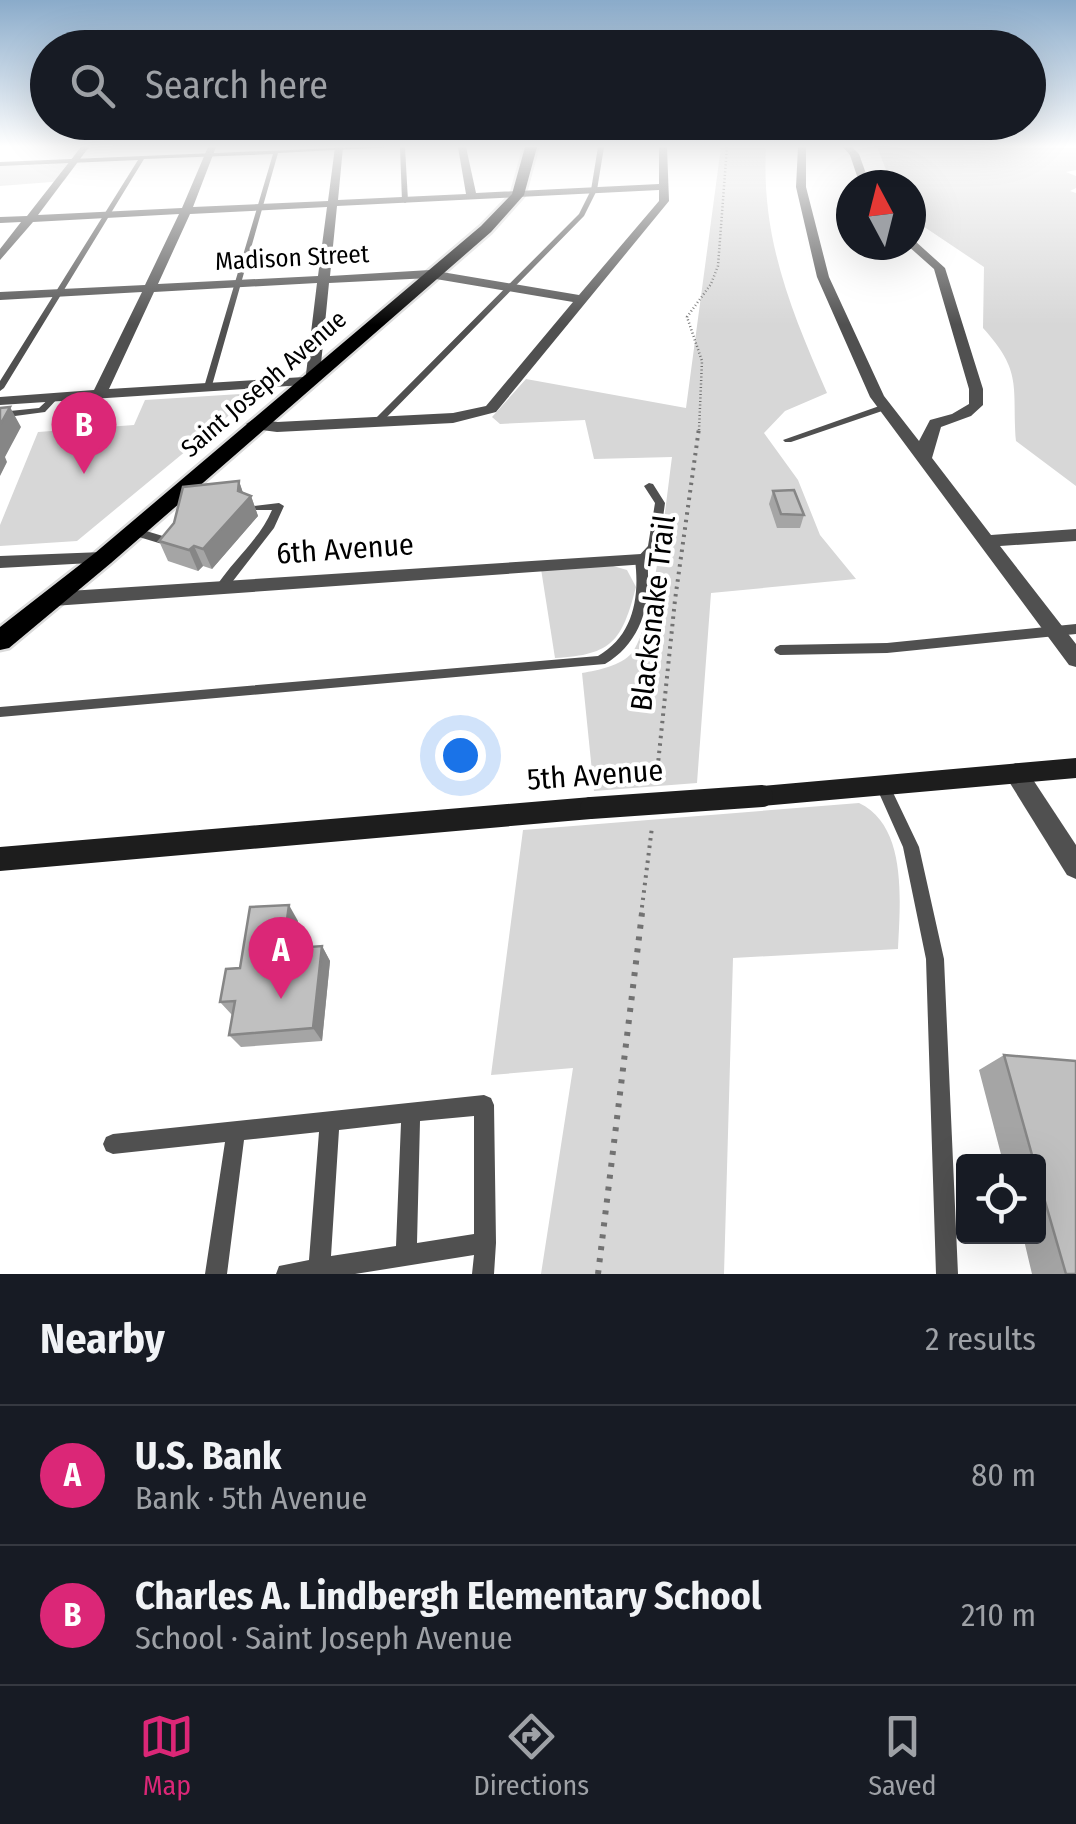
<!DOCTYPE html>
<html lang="en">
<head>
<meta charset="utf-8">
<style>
	:root { --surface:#171b24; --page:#242831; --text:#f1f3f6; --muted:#9ea1a6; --line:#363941; --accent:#db2777 }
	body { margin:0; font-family:"Fira Sans Condensed",sans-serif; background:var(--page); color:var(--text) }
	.controls { position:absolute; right:30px; bottom:30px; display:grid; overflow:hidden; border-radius:10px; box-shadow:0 10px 40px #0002 }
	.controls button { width:90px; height:90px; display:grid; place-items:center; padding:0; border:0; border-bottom:2px solid var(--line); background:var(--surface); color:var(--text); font:50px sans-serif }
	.compass { position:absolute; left:836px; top:170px; width:90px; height:90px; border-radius:50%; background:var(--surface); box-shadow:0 10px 40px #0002; rotate:353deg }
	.you { position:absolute; left:460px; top:755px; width:35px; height:35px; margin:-25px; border:8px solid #fff; border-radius:50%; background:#1a73e8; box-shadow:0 0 0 15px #1a73e833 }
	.badge { display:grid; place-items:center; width:65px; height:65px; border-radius:50%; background:var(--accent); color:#fff; font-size:32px; font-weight:700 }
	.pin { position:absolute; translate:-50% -82px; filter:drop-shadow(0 2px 5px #0008) }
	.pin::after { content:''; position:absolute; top:52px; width:35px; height:30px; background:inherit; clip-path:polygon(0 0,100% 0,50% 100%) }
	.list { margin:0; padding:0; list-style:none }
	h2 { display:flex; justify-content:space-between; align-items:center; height:130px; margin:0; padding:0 40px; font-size:42px }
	h2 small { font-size:32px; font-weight:400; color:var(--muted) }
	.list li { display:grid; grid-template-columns:65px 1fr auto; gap:30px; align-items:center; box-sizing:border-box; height:140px; padding:0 40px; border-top:2px solid var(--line) }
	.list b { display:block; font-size:38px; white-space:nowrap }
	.list p { margin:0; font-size:32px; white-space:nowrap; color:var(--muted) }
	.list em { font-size:32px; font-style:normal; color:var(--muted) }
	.icon { flex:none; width:55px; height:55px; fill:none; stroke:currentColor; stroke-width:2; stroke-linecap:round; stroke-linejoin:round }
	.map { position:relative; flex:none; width:1076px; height:1274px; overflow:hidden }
	.search { position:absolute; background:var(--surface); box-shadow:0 10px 40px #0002; left:30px; right:30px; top:30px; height:110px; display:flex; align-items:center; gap:25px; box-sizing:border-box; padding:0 35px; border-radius:55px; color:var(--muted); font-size:38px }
	.sheet { height:410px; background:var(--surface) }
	nav { display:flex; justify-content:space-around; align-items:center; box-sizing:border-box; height:140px; border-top:2px solid var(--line); background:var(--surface); font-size:28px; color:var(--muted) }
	nav a { display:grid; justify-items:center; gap:5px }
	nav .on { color:var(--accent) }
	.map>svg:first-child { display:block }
</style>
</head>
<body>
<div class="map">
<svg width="1076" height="1274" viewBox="0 0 1076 1274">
	<rect width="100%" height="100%" fill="#fff"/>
	<g fill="#d7d7d7">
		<path d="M721,147H766C761,239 791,310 827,393L785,411L764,433L798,480L820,535L856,579L711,593L697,783L594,791L582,673C599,670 620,666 632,653C653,628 667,494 672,457L594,459L585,420L500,424L492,417L526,379L686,408Z"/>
		<path d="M877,147H1076V170L1066,172L1076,176V188L1070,191L1076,193V486L1016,441C1012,386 1023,372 983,328L984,267L911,218V185H892Z"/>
		<path d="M79,160L64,181L0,186V163Z"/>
		<path d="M256,393L77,541L0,546V525L38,432L134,425L145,400Z"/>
		<path d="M613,566L627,570L636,587C622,640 613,655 555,658L541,569Z"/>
		<path d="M859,803C908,826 900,903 898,949L733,958L724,1274H541L573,1068L491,1075L523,830Z"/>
	</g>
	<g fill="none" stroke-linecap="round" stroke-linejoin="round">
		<defs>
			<path id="primary" d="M525,147H537L524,195L491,232L111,563L9,648L0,650V627L95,553L481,226L512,194Z"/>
		</defs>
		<use href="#primary" stroke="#dbdbdb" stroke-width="5"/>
		<path stroke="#727272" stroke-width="2.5" stroke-dasharray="1 2.5" stroke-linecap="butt" d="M699,430L702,361L687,317L711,284L718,266L727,147"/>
		<g stroke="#727272" stroke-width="4" stroke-dasharray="2.5 5" stroke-linecap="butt">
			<path d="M656,783L675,600L699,428"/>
			<path d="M641,915L652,827"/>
		</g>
		<path stroke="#727272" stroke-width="6" stroke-dasharray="4 8" stroke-linecap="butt" d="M598,1274L642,913"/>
		<g fill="#505050" fill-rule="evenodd">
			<path d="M360,147H390L278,153L211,389L204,387L273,154L144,159L4,388L0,391V381L138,160L0,166V162Z"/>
			<path d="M400,147H405L408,201L405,203L402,201Z"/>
			<path d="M598,147H604L597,190L584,216L380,424H374V420L579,214L591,190Z"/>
			<path d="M54,394L59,397L45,412L0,418V412L39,408Z"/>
			<path d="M885,404L890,407L888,409L791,442H785L783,440Z"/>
			<path d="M649,483L653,484L665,503L659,547L647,561C652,602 642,642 605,664L0,717V707L598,656C633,636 640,598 635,560L648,546L655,503L644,486Z"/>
			<path d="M279,503L284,506L274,528L226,590H218L216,587C233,560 260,539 272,510H253L252,508L253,506Z"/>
			<path d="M133,527L176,540L178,543L172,547L129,534L127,531Z"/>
			<path d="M1076,624V634L887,653L780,655L776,653L774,650L776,647L780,645L887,643Z"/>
			<path d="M882,778L887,780L919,847L944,959L958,1274H936L926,959L903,847L875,784L877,780Z"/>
			<path d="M484,1095L491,1098L494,1105L496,1243L494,1274H472L474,1255L355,1274H276L279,1266L309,1260L319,1132L244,1140L227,1274H205L225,1142L113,1154L106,1151L103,1144L106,1137L113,1134ZM474,1116V1234L417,1243L420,1121ZM401,1123L396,1246L331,1256L339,1130Z"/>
		</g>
		<g fill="#505050" fill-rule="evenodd">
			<path d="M81,147H89L38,215L182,208L208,147H216L193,207L328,201L335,147H343L338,200L466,194L458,147H466L476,193L659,184V147H667L669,201L496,412L453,423L277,432L254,429L246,424L254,419L277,422L453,413L486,406L573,302L430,278L329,283L320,374L313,378L306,374L317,283L154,292L109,389L304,377L311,381L304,385L0,405V397L94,390L142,292L0,300V292L145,285L179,214L33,222L0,260V249L21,222L0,223V217L27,216ZM659,190V201L579,295L430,270L330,276L337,206ZM327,207L318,276L158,284L190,214Z"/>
			<path d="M798,147H806V187L829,277L884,396L919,441L930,420L952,414L969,404V389L934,269L907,245H911V240L915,241L945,268L983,389V405L971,416L941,427L932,458L991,535L1076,529V541L1000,546L1076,644V667L1069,665L870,397L817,277L796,187Z"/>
			<path d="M843,147H852L859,154L870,185H860L850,155Z"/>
			<path d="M103,552L109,554L112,558L109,562L0,568V556Z"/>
			<path d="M641,554L650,560L647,564L53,606L43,599L53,592Z"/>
			<path d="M1016,763L1024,766L1076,845V879L1067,875L1008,780L1004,773L1008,766Z"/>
		</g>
		<g fill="#1d1d1d" fill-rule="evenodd">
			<path d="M1076,758V778L762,806L754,803L750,796L754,789L762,786Z"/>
			<path d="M591,797L599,801L603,808L599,815L591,819L0,871V847Z"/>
		</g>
		<use href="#primary" fill="#000" fill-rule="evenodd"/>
		<path stroke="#1d1d1d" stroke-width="22" d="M591,808L762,796"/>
	</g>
	<g fill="#a5a5a5">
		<path d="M239,481L243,493L251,496L258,516L212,569L203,566L198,571L168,561L159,541Z"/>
		<path d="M773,491L804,515L800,528H777L769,504Z"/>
		<path d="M298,921L294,948L322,946L330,961L322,1041L241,1047L229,1035L232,1015L220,1002Z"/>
		<path d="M1004,1055L1076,1274H1032L1023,1236H1038V1162H1003L979,1070Z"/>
	</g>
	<g fill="#868686">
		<path d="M10,407L21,427L5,457L7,462L0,476V425Z"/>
		<path d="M239,481L246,502L251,496L258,516L212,569L203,549L238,491Z"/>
		<path d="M194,546L203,566L198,571L189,550Z"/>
		<path d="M289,905L298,921L292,964L283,949Z"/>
		<path d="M322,946L330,961L322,1041L313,1028Z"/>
	</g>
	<g fill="#c0c0c0" stroke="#868686" stroke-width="2.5">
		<path d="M10,407L0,425V408Z"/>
		<path d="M239,481L238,491L251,496L203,549L194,546L189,550L159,541L174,523L183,487Z"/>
		<path d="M794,490L804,515L781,514L773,491Z"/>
		<path d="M289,905L283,949L322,946L313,1028L229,1035L235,1001L220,1002L226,969L240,968L250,907Z"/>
		<path d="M1004,1055L1076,1061V1274H1066L1038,1177V1162H1034Z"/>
	</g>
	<linearGradient id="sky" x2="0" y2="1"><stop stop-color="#8aabca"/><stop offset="0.45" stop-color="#fff"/><stop offset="1" stop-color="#fff" stop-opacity="0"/></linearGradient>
	<rect width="1076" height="325" fill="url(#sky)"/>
	<g text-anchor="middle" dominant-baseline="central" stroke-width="8" stroke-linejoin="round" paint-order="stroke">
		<g font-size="25" fill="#000" stroke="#fff">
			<text transform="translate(292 258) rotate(-3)">Madison Street</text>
			<text transform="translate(264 384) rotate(-41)">Saint Joseph Avenue</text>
		</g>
		<g font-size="30" fill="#000" stroke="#fff">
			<text transform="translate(345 549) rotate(-4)">6th Avenue</text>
			<text transform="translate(653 613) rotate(-83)">Blacksnake Trail</text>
			<text transform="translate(595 775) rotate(-4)">5th Avenue</text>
		</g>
	</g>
</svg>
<div class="controls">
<button><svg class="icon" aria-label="locate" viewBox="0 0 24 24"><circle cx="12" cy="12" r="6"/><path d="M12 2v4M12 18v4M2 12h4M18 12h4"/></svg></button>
</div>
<svg class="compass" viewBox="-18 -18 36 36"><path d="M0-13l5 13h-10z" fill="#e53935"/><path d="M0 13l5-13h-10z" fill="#9ea1a6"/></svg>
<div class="you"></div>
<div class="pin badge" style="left:281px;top:999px">A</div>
<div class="pin badge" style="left:84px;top:474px">B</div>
<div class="search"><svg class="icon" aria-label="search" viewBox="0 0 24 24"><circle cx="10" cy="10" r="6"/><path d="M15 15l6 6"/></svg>Search here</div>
</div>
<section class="sheet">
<h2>Nearby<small>2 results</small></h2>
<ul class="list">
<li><span class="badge">A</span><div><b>U.S. Bank</b><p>Bank · 5th Avenue</p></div><em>80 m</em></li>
<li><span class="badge">B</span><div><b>Charles A. Lindbergh Elementary School</b><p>School · Saint Joseph Avenue</p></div><em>210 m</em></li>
</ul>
</section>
<nav>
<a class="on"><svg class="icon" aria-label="map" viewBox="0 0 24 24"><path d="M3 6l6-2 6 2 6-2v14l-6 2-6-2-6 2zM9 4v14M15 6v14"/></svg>Map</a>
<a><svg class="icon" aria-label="directions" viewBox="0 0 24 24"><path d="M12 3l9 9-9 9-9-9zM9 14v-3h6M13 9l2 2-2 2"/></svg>Directions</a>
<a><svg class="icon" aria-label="saved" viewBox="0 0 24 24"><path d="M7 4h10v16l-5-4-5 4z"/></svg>Saved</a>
</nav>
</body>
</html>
